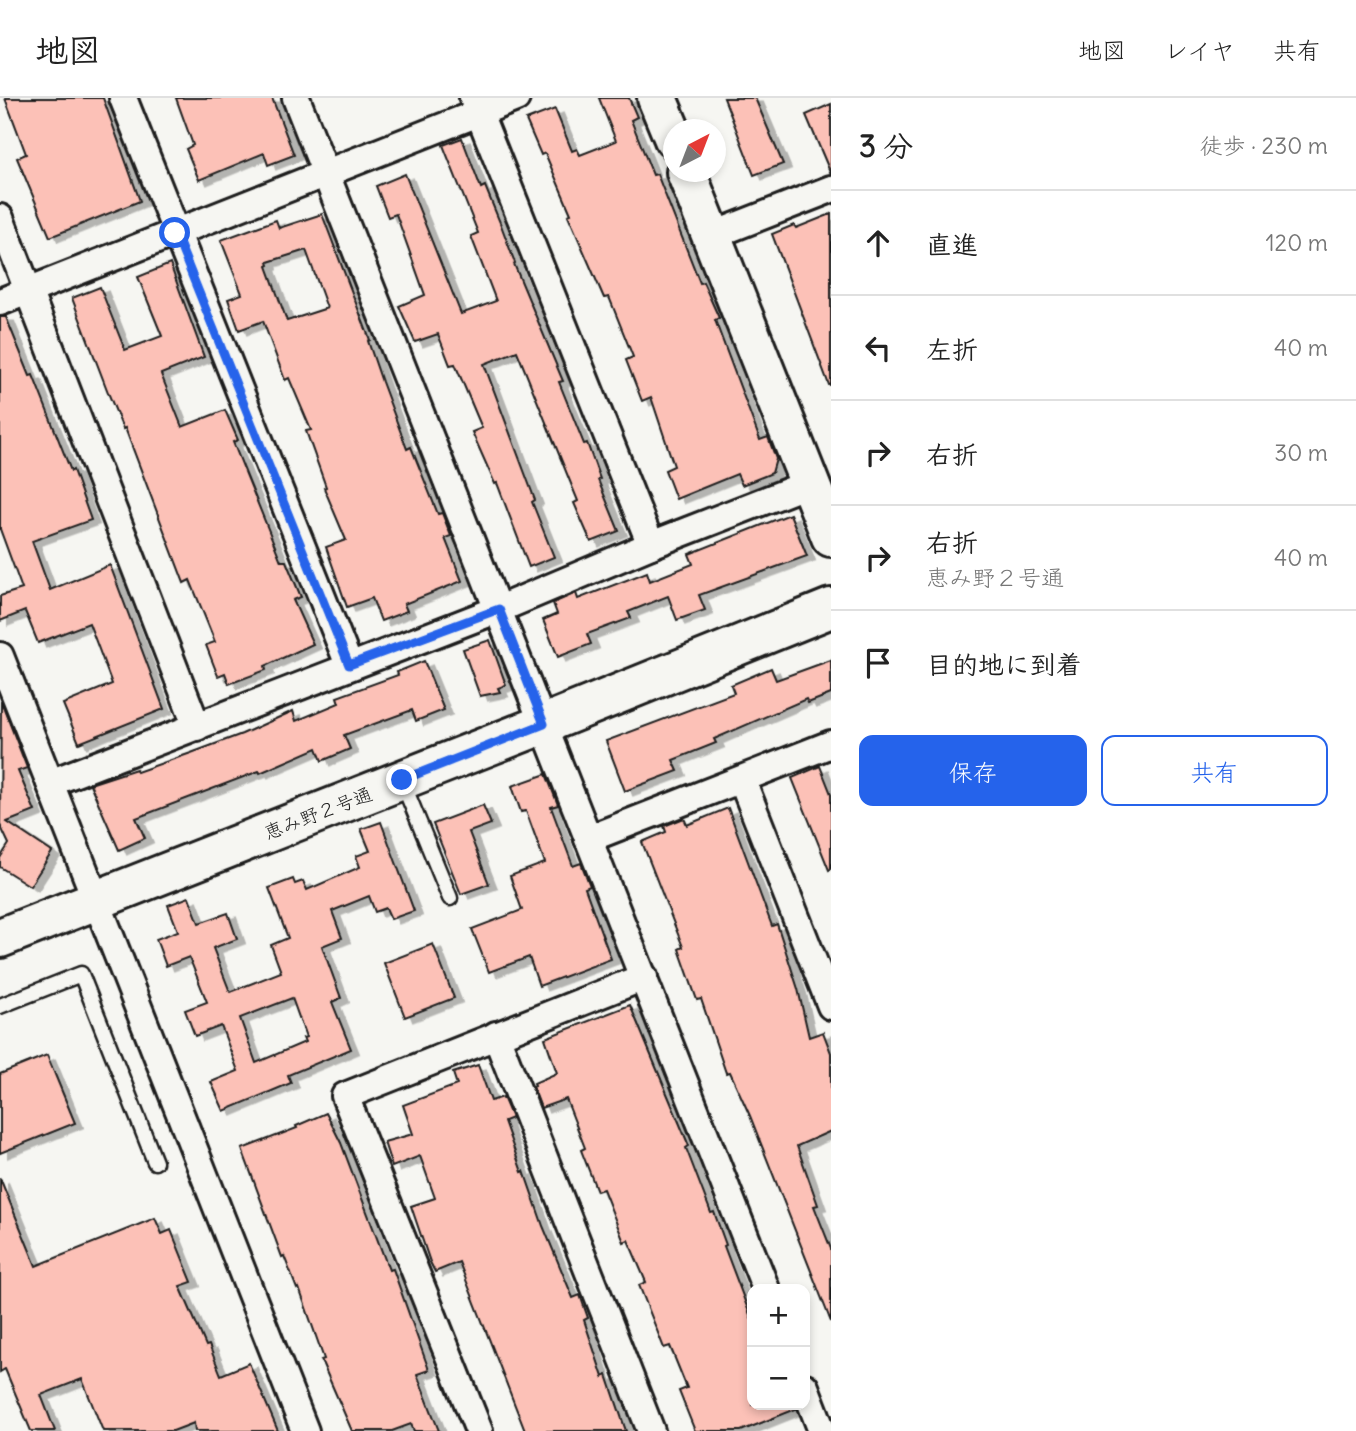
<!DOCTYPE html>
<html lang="ja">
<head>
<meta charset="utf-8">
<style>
	:root { --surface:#fff; --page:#f6f6f6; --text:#222; --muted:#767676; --line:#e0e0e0; --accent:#2563eb }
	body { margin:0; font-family:Delius,"Klee One",sans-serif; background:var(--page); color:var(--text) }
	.controls { position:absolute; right:21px; bottom:21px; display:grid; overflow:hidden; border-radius:14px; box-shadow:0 4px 10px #0003 }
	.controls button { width:63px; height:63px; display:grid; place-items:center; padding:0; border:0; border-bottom:2px solid var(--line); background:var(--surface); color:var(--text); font:35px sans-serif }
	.compass { position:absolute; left:663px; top:21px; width:63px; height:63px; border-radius:50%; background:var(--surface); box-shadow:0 4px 10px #0003; rotate:42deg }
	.stop { position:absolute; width:21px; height:21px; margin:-16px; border:5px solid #2563eb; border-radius:50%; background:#fff }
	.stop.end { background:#2563eb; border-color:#fff; box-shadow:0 2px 7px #0008 }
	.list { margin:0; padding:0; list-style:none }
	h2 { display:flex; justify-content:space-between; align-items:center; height:91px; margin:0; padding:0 28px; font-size:30px }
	h2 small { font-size:23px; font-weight:400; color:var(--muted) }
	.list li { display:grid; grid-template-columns:46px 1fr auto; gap:21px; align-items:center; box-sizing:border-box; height:105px; padding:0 28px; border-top:2px solid var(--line) }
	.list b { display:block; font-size:26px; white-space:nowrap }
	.list p { margin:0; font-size:23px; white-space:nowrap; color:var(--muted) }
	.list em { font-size:23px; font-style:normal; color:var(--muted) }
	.actions { display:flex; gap:14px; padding:21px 28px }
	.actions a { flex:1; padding:16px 0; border:2px solid var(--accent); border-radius:14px; text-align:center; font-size:24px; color:var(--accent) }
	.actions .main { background:var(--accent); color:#fff }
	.icon { flex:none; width:38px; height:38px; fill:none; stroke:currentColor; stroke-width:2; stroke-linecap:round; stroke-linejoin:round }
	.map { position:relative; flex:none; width:831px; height:1333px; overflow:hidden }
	header { display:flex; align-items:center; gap:42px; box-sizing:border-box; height:98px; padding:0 35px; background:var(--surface); border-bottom:2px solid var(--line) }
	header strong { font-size:33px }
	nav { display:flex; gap:38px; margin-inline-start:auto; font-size:24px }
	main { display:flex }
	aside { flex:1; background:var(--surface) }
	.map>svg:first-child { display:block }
</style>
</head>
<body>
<header>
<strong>地図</strong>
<nav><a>地図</a><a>レイヤ</a><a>共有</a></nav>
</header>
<main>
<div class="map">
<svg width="831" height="1333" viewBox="0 0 831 1333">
	<defs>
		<filter id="shadow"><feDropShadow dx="8" dy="4.5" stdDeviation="0" flood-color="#0004"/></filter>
	</defs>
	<rect width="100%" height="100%" fill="#f6f6f2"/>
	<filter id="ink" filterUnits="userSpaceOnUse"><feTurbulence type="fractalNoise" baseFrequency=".0143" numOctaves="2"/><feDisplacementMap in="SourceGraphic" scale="14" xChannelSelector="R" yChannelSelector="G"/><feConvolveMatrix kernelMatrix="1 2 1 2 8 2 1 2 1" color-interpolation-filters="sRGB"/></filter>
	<g filter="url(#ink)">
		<g fill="#fcc1b7" stroke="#1c1c1c" stroke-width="2" fill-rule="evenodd" filter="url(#shadow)">
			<path d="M5,0H103L140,103L50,139L17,60L26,56Z"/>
			<path d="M176,0H272L294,57L268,67L264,55L199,82L186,51L193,47Z"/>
			<path d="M599,0H629L637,19L631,22L653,77L657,76L700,185L703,184L719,220L715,222L760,342L768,339L776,361L772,375L742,387L737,376L676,401L665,372L674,368L651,299L642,303L626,262L633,259L609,199L604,200L568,117L571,116L545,55L541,57L526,22L555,11L572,53L577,51L580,57L616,43Z"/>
			<path d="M724,0H755L783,66L754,77Z"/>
			<path d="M831,6V76L806,17Z"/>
			<path d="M462,40L481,90L485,88L501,127L515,165L514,166L563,283L559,284L584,346L587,345L600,381L598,382L619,433L591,444L574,405L578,403L517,253L484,266L535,402L532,404L554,459L529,469L497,385L495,386L472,334L482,330L455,266L450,267L438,236L415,244L399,208L425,197L396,116L388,119L376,88L405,76L461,216L496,203L471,138L478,135L443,47Z"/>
			<path d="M322,116L370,242L368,243L382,284L407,351L411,349L438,416L442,415L451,438L445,440L462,483L404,506L407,513L381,523L372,500L347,509L326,449L346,442L324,390L326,389L306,333L311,332L289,280L285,282L263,223L239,232L228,201L242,196L221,142L276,122L279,130ZM306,152L327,210L287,223L267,168L269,167L268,164Z"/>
			<path d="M831,116V287H829L772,136L794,127L796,130Z"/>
			<path d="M170,166L204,259L161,276L182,329L225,312L238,342L233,344L281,463H286L301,499L293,502L313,546L265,568L266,572L229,586L225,575L218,578L206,547L215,544L190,482L184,485L125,330L123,331L109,297L72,200L100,189L125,252L162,238L138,179Z"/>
			<path d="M0,219H6L30,278L33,277L71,373L73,372L91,422L32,443L50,492L110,467L164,611L79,645L63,606L112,586L89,525L38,545L25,513L0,523V498L22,491L0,431Z"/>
			<path d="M790,416L807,458L699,497L705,512L677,522L668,498L628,514L631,520L587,536L591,546L558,559L543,522L557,516L553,505L576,495L578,501L647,474L650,483L693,466L689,456Z"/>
			<path d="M490,542L506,587L498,590L500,594L480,598L463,551Z"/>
			<path d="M831,562V596L808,605L806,601L714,641L716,645L673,662L678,673L625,693L606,643L734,595L731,587L771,570L776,582Z"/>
			<path d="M424,563L444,612L416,623L412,612L344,637L350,651L322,663L317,650L260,675L259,673L136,720L145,740L119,752L90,686L136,671L137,674L191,655L242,636L293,613L296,623L339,605L337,599L398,577L397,574Z"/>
			<path d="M1,603L27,670L18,673L35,713L7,724L52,754L30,788L0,769V760L9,746L0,727Z"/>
			<path d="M820,668L831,696V771L829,772L792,680Z"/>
			<path d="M546,676L558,707L551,709L573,768L581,765L590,788L585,790L611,861L539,888L529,859L489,874L472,831L522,812L510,778L545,765L526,713L521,714L512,688Z"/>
			<path d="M483,707L491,726L469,734L489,786L461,796L433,726Z"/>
			<path d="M728,710L772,828L777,826L798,891L809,939L823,934L831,955V1033L797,1048L818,1107L814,1108L831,1151V1224L750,1018L730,974L726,975L701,901L697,902L679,851L683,849L642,744L666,734L664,728L684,720L687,727Z"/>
			<path d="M381,724L414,813L391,821L386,810L375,814L369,798L332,813L342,840L322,848L341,900L332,904L351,951L288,977L291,985L224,1013L211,984L238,973L221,928L195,938L185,912L207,904L189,859L166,868L156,841L178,833L168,807L189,799L199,825L228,815L237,841L213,850L230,894L281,874L271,847L288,840L269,790L293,781L295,786L303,783L307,792L360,769L356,758L370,753L361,731ZM292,900L306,939L303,940L305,944L256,965L240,920Z"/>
			<path d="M433,846L454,900L405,919L384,865Z"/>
			<path d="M630,907L689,1048L686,1050L711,1115L714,1114L726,1147L724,1148L752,1222V1307H795L796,1311L741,1333H695L679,1293L687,1290L670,1248L664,1250L639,1187L646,1184L628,1142L624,1144L603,1091L597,1093L581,1052L585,1050L566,1001L541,1010L533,989L535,988L534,985L557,975L545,940Z"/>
			<path d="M47,957L75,1025L0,1055V976Z"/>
			<path d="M478,967L491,1003L503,999L512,1020L504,1023L522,1074L524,1073L543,1128L573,1200L580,1197L588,1220L584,1222L603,1279L607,1277L626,1333H525L459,1164L435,1174L430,1164L411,1108L435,1100L420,1058L392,1069L384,1044L413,1036L403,1007L457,987L453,975Z"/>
			<path d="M326,1015L341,1045L389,1172L393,1171L414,1230L429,1272L417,1276L439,1333H414L411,1326L392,1333H352L321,1262L324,1261L299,1190L297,1191L284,1158L282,1159L242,1051L297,1030L296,1028Z"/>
			<path d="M0,1080L36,1168L155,1120L162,1136L171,1132L192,1184L180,1188L206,1248L209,1247L221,1277L249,1265L278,1333H195L194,1325L173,1333H103L82,1281L41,1297L55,1333H31L5,1271L0,1274Z"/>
		</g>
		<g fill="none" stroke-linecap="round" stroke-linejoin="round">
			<defs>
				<g id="lane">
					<path d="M402,683L450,800"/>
					<path d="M0,908L81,876L155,1064"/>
				</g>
				<g id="street">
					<path d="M123,0L349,567"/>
					<path d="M296,0L766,1191"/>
					<path d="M473,0L651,447"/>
					<path d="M0,120L197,629"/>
					<path d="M711,138L831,91"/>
					<path d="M0,204L516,0"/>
					<path d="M0,558L305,1333"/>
					<path d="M742,682L831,908"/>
					<path d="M50,685L499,511L651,447L810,385"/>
					<path d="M588,741L831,646"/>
					<path d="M496,937L651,1333"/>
					<path d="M805,1289L822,1333"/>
					<path d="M479,1333L345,998L644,879"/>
				</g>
				<g id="secondary">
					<path d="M657,0L674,41"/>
					<path d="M686,74L831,439"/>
					<path d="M0,840L544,626L831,510"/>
				</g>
			</defs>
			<use href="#lane" stroke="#1c1c1c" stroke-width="19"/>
			<use href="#street" stroke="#1c1c1c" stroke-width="32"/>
			<use href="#secondary" stroke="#1c1c1c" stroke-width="44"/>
			<use href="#lane" stroke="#f6f6f2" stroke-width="14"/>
			<use href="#street" stroke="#f6f6f2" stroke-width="26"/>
			<use href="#secondary" stroke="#f6f6f2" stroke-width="38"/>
		</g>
	</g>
	<g fill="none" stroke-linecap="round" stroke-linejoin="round" filter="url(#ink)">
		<path stroke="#2563eb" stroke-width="9" d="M175,135L349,567L499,511L544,626L402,682"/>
	</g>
	<g text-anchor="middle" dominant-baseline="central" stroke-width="5" stroke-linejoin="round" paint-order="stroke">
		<g font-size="19" fill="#1c1c1c" stroke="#f6f6f2">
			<text transform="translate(318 715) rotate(-21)">恵み野２号通</text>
		</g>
	</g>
</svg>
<div class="controls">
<button>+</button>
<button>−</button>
</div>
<svg class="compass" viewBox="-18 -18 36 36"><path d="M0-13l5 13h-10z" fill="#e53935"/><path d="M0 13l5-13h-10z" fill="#767676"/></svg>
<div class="stop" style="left:175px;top:135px"></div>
<div class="stop end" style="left:402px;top:682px"></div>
</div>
<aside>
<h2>3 分<small>徒歩 · 230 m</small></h2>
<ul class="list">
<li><svg class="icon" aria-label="ahead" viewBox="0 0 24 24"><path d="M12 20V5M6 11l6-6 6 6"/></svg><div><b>直進</b></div><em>120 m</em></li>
<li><svg class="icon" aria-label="left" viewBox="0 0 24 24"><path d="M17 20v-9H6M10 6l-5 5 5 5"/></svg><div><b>左折</b></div><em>40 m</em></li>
<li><svg class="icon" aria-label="right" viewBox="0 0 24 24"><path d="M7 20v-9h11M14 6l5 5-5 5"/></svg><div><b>右折</b></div><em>30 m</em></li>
<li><svg class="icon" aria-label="right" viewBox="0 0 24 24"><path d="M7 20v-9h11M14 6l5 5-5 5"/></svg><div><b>右折</b><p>恵み野２号通</p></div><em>40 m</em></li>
<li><svg class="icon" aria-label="arrive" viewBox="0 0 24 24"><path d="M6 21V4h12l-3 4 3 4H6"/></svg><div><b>目的地に到着</b></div></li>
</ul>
<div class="actions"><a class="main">保存</a><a>共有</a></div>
</aside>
</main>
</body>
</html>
